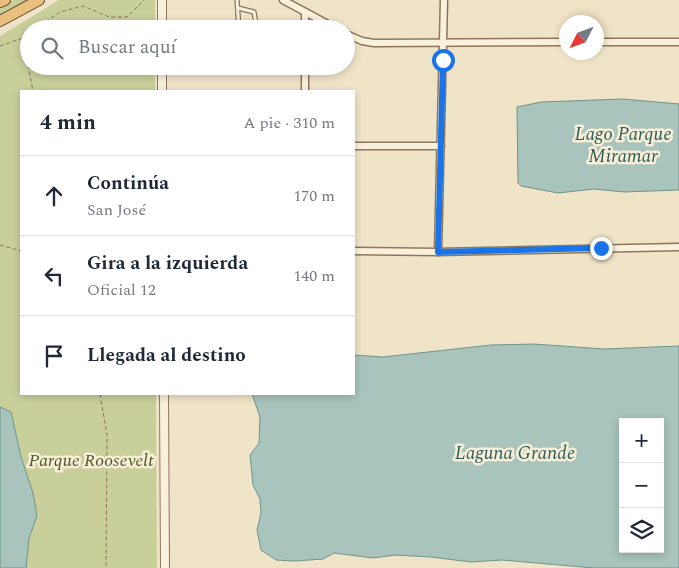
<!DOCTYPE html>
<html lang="es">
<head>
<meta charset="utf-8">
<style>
	:root { --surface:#fff; --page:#f2f2f3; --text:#1f2937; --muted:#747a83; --line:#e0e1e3 }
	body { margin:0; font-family:Spectral,serif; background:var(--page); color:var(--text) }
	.controls { position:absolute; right:15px; bottom:15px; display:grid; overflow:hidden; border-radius:0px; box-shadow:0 2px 8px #0003 }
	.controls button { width:45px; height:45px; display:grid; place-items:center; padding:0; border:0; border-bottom:1px solid var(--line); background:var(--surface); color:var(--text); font:25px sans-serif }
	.compass { position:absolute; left:559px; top:15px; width:45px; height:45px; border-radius:50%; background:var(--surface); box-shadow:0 2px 8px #0003; rotate:228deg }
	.stop { position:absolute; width:15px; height:15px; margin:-11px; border:4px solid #1a73e8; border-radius:50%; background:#fff }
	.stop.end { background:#1a73e8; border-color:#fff; box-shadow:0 1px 5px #0008 }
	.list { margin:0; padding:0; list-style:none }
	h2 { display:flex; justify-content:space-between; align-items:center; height:65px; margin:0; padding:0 20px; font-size:21px }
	h2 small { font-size:16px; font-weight:400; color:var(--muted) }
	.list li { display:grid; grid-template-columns:32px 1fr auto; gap:15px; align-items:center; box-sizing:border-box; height:80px; padding:0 20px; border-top:1px solid var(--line) }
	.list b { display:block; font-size:19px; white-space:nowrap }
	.list p { margin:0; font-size:16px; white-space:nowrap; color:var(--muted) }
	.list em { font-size:16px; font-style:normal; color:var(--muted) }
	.icon { flex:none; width:28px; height:28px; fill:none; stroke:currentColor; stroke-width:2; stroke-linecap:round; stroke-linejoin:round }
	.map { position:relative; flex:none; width:679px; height:568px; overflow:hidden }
	.search { position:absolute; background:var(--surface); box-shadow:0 2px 8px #0003; left:20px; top:20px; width:335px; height:55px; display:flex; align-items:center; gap:12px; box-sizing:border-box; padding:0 18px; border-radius:28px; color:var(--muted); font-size:19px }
	.panel { position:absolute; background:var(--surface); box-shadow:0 2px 8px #0003; left:20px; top:90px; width:335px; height:305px; border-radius:0px }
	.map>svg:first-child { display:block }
</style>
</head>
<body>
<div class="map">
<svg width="679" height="568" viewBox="0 0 679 568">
	<rect width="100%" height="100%" fill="#f0e4c8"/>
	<g fill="#c9cf9b">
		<path d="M13,0H30L0,16V7Z"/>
		<path d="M59,0H155V29H29V66H155V91H21V394H156L157,568H26L29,538L37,516L33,493L21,457L11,412L0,407V36Z"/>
	</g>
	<g fill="#a9c4bc" stroke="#6f938a" fill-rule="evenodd">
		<path d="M623,99L679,104V190L624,192L594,189L558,193L521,186L518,183L517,107L541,102Z"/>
		<path d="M534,344L604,349L679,346V568H594L502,560L471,562L431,557L395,555L373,558L334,553L323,559L295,561L276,560L261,550L257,530L261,513L260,499L253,485L250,455L259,443L260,417L252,394H354V355L383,357L491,345ZM623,422H660V549H623Z"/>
		<path d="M0,407L11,412L21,457L33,493L37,516L29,538L26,568H0Z"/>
	</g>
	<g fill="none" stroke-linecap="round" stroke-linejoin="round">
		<defs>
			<g id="service">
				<path d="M237,0L239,29"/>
				<path d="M238,8L254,12L257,29"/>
			</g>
			<g id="minor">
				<path d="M283,0L337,29"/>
				<path d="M305,29V12"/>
				<path d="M346,34L362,41L374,43L566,42"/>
				<path d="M596,42H679"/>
				<path d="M305,91V66"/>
				<path d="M354,146H441"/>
				<path d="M354,251L438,252L679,247"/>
				<path d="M438,252L444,0"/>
			</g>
			<g id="tertiary">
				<path d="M162,0V29"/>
				<path d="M162,66V91"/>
				<path d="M164,394L165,568"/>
			</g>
			<g id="trunk">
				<path d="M0,2L5,0"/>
				<path d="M0,21L39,0"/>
			</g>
		</defs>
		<use href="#service" stroke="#8d765c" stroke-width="5.5"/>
		<use href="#minor" stroke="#8d765c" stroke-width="9"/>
		<use href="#tertiary" stroke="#8d765c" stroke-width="10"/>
		<use href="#trunk" stroke="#5b4430" stroke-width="12"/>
		<g stroke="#8d765c" stroke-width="1" stroke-dasharray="4 2.5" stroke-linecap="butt">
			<path d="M35,29L60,12L83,6L109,17H127L144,0"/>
			<path d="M24,37L29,34"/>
			<path d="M0,46L23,38L33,91"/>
			<path d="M0,245L21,251"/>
			<path d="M100,394L107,435L106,568"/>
		</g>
		<use href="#service" stroke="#faf1dc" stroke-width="3"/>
		<use href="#minor" stroke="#faf1dc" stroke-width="6"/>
		<use href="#tertiary" stroke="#faf1dc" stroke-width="8"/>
		<use href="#trunk" stroke="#eabe7c" stroke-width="10"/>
	</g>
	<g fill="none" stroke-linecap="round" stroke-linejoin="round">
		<path stroke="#1a73e8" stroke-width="6" d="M443,60L438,252L601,248"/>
	</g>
	<g text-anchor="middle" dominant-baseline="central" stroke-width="5" stroke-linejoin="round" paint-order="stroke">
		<g font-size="18" font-style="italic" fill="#4d5a26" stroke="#f7eed8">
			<text x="91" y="460">Parque Roosevelt</text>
		</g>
		<g font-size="19" font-style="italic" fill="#2f5d5a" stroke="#f7eed8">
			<text x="623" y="134">Lago Parque<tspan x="623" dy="22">Miramar</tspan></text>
			<text x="515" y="453">Laguna Grande</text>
		</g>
	</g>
</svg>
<div class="controls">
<button>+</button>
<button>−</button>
<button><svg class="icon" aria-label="layers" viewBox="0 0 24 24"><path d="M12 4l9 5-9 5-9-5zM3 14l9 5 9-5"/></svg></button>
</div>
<svg class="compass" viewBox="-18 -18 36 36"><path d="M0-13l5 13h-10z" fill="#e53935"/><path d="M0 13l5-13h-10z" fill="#747a83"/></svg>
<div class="stop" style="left:443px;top:60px"></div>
<div class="stop end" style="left:601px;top:248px"></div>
<div class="search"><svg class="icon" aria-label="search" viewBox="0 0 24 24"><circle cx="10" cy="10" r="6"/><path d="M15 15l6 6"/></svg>Buscar aquí</div>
<section class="panel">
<h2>4 min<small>A pie · 310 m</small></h2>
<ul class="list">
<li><svg class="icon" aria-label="ahead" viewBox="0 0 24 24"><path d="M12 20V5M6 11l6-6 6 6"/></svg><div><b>Continúa</b><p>San José</p></div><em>170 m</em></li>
<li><svg class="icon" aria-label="left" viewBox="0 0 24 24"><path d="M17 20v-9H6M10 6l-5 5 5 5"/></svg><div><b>Gira a la izquierda</b><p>Oficial 12</p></div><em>140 m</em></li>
<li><svg class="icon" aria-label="arrive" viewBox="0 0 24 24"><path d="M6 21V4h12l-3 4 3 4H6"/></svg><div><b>Llegada al destino</b></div></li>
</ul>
</section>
</div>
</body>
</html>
